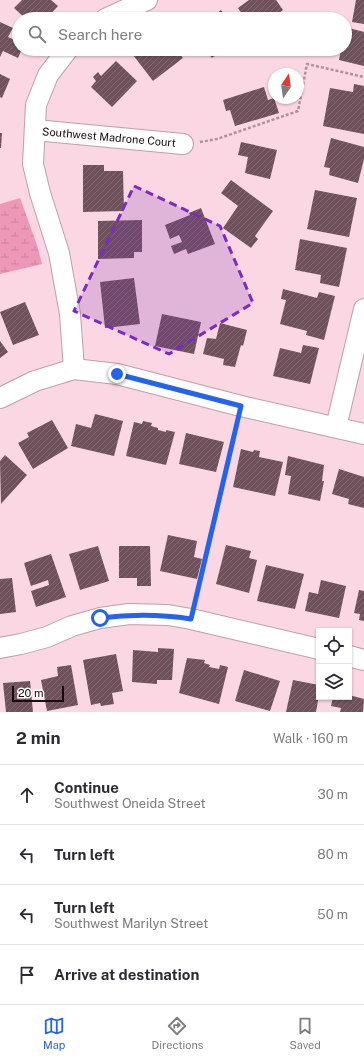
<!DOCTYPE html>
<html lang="en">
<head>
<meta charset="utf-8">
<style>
	:root { --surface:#fff; --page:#f7f7f7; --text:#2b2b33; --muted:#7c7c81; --line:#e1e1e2; --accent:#2563eb }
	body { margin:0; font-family:"Public Sans",sans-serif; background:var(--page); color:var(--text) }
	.controls { position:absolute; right:12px; bottom:12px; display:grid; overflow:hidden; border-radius:0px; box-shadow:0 1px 3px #0004 }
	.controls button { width:36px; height:36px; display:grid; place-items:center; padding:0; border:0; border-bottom:1px solid var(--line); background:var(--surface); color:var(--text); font:20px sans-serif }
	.compass { position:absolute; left:268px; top:68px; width:36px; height:36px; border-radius:50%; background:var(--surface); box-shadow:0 1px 3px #0004; rotate:13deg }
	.scale { position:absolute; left:12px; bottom:10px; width:52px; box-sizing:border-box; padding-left:4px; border:2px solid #160b0f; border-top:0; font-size:11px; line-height:14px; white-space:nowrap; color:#160b0f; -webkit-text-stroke:3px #fff; paint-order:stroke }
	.stop { position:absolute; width:12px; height:12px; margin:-9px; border:3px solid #2563eb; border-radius:50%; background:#fff }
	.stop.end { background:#2563eb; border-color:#fff; box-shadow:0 1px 4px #0008 }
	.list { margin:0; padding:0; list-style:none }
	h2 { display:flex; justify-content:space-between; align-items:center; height:52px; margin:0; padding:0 16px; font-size:17px }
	h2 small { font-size:13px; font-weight:400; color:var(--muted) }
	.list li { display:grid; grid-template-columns:26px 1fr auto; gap:12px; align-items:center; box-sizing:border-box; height:60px; padding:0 16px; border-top:1px solid var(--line) }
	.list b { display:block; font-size:15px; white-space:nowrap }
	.list p { margin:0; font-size:13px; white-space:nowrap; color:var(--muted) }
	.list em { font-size:13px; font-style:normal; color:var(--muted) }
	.icon { flex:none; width:22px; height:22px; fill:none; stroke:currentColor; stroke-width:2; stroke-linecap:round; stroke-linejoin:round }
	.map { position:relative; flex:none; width:364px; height:712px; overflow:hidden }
	.search { position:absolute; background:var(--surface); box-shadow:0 1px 3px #0004; left:12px; right:12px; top:12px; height:44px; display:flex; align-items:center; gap:10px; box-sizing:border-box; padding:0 14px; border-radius:22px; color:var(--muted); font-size:15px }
	.sheet { height:292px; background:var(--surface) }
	nav { display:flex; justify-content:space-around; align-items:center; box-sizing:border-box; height:56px; border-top:1px solid var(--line); background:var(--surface); font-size:11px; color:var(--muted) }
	nav a { display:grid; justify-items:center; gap:2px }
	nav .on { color:var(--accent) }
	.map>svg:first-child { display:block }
</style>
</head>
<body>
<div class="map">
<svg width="364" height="712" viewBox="0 0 364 712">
	<defs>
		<pattern id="wetland-marsh" width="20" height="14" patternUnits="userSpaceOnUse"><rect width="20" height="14" fill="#ef97b7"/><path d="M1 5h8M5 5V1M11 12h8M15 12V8" fill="none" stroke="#cc819c"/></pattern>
		<pattern id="building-hatch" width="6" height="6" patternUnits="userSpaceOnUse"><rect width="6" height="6" fill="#6e515b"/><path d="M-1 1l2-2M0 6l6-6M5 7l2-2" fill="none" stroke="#816a72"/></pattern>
	</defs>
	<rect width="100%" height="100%" fill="#fad7e2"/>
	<path fill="url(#wetland-marsh)" d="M20,198L37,245L42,264L0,274V204Z"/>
	<g fill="url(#building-hatch)">
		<path d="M22,0H51L58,6L46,19H26L14,8Z"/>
		<path d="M249,0H276L283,10L271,19H245L238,8Z"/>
		<path d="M356,0H364V24L352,22Z"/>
		<path d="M221,10L228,19H210Z"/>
		<path d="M0,22L13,28L8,37L19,42V49H22L18,58L3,51L0,57Z"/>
		<path d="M345,27L364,32V66L339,60L341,49H345Z"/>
		<path d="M141,49H176L183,58L153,81L133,55Z"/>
		<path d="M205,49H224L212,58Z"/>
		<path d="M116,61L137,81L112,107L91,87L96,81L93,77L98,72L101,76Z"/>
		<path d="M0,74L10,79L2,98L0,97Z"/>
		<path d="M354,84L364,86V134L323,126L330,88L353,92Z"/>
		<path d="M264,87L268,100L274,98L279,113L235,126L230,110L226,111L223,100Z"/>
		<path d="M0,133H2L1,148H0Z"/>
		<path d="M331,138L364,147V159L358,183L329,175L330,168L324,167Z"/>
		<path d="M241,142L277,150L270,179L245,173L248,157L238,155Z"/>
		<path d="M83,165H104V171H123L124,211L83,212Z"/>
		<path d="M231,180L273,211L255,236L258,239L251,248L223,228L238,206L221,193Z"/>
		<path d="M315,190L357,198L349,237L307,229Z"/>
		<path d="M201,208L215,244L188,254L186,249L174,254L171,246L182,242L179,235L170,239L165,225L190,215L189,213Z"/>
		<path d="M142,220V252H134V258L98,259V221Z"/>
		<path d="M300,239L347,248L339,287L320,283L321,275L295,270Z"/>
		<path d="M134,278L140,324L105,328L100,282Z"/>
		<path d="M283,289L317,298L319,292L335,296L324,340L306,335L307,331L280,324L286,300L281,299Z"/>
		<path d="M25,302L39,335L13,345L0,312Z"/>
		<path d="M162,314L201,322L194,354L155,346Z"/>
		<path d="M220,323L247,330L243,346L241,345L235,367L223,365L224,359L203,354L207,338L216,339Z"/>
		<path d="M0,341L8,352L0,358Z"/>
		<path d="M303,345L319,348L310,384L273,376L280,348L301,353Z"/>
		<path d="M95,414L123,421L114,456L71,446L76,424L91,428Z"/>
		<path d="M52,420L68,448L33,469L18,443L29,437L27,433Z"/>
		<path d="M143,421L152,423L151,426L158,428V430L166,432V430L175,432L166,465L126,456L134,422L142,424Z"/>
		<path d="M186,433L224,442L216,472L179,464Z"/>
		<path d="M241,449L253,452L254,450L260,451L259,457L283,462L275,496L233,487Z"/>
		<path d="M5,455L27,475L1,504L0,461Z"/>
		<path d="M288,456L324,465L322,481H324L320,501L288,494L291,476L285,475Z"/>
		<path d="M339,469L364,477V508L348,504L349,499L332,494Z"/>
		<path d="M168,535L197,541L194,557L202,559L197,579L160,571Z"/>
		<path d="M226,545L251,551L249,558L257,560L249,593L216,584Z"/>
		<path d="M98,546L109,581L80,590L69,554Z"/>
		<path d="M119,546H150L151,586H137V578H119Z"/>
		<path d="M51,554L66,597L36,607L31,591L49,585L48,580L31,586L24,563Z"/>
		<path d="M266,565L304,574L295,609L257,601Z"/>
		<path d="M12,578L16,612L0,614V579Z"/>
		<path d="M321,580L346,586L339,618L305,611L309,592L318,594Z"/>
		<path d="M359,590L364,591V621L359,620L360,614L354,613Z"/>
		<path d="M158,648L174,649L172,680H157V684L132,682L133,650L158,652Z"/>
		<path d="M116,654L123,691L112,693L114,704L101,706L100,703L91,705L83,660Z"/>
		<path d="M187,658L205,660L204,663L210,665L209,667L219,669L220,665L228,667L219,704L179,693Z"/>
		<path d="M71,665L78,705L47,711L41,680L58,676L57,667Z"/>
		<path d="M244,670L280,681L270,711L235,701Z"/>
		<path d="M293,680L319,685V695L316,712H286Z"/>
		<path d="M30,681L33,712H6L3,683Z"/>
		<path d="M349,695L364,699L363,712H340L341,708L331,706L333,697H349Z"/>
	</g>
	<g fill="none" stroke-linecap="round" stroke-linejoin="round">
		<defs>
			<g id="minor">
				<path d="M105,19L147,0"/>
				<path d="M68,49L48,75L36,105L33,164L40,193L59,253L70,314L74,369"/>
				<path d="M35,130L183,144"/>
				<path d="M0,398L35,381L74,369L117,374L241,406L364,434"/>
				<path d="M336,427L364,309"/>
				<path d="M0,648L21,644L47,637L72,626L100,618L129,614L168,615L191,619L319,649"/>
				<path d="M349,656L364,660"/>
			</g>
		</defs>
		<use href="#minor" stroke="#bf9fa9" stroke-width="22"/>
		<g stroke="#ad929b" stroke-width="2.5" stroke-dasharray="3 2" stroke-linecap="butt">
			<path d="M200,142L217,139L298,111L307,64L364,77"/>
			<path d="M195,602L237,424"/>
		</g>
		<use href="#minor" stroke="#fff" stroke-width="20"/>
	</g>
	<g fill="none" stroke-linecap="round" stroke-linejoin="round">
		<path stroke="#2563eb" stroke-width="5" d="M100,618C133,614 159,614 191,619L241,406L117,374"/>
	</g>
	<path fill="#7b2cbf" fill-opacity="0.2" stroke="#7b2cbf" stroke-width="3" stroke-dasharray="8 5" stroke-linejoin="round" d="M134,186L220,226L253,303L169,354L74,311Z"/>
	<g text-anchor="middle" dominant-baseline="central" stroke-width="4" stroke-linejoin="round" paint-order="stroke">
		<g font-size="11" fill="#160b0f" stroke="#fff">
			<text transform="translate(109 137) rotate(5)">Southwest Madrone Court</text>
		</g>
	</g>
</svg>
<div class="controls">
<button><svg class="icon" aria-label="locate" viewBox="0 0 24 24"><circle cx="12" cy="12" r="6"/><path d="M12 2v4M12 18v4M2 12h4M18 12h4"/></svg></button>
<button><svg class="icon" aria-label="layers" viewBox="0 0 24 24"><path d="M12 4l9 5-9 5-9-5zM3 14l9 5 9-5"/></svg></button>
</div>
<svg class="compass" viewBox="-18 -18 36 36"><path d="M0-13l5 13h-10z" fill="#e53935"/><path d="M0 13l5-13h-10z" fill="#7c7c81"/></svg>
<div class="scale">20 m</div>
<div class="stop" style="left:100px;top:618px"></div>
<div class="stop end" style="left:117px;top:374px"></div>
<div class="search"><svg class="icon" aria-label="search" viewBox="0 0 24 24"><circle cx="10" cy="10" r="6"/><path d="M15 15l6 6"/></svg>Search here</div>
</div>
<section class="sheet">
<h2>2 min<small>Walk · 160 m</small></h2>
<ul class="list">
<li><svg class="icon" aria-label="ahead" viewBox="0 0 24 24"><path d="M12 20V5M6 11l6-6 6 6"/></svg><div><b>Continue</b><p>Southwest Oneida Street</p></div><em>30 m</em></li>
<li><svg class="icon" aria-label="left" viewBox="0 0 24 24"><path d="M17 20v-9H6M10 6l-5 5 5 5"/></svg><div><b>Turn left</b></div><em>80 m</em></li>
<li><svg class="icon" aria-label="left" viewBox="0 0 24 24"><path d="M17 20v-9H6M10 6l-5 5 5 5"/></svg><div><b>Turn left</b><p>Southwest Marilyn Street</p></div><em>50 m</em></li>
<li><svg class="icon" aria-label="arrive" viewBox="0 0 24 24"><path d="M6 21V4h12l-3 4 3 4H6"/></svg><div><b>Arrive at destination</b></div></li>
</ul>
</section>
<nav>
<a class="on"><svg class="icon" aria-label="map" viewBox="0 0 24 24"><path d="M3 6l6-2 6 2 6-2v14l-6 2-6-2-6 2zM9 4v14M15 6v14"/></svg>Map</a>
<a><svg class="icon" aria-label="directions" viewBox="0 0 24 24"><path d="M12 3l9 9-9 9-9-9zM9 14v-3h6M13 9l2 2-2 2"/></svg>Directions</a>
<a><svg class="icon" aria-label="saved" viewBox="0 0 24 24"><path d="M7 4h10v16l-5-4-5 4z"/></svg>Saved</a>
</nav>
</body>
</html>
